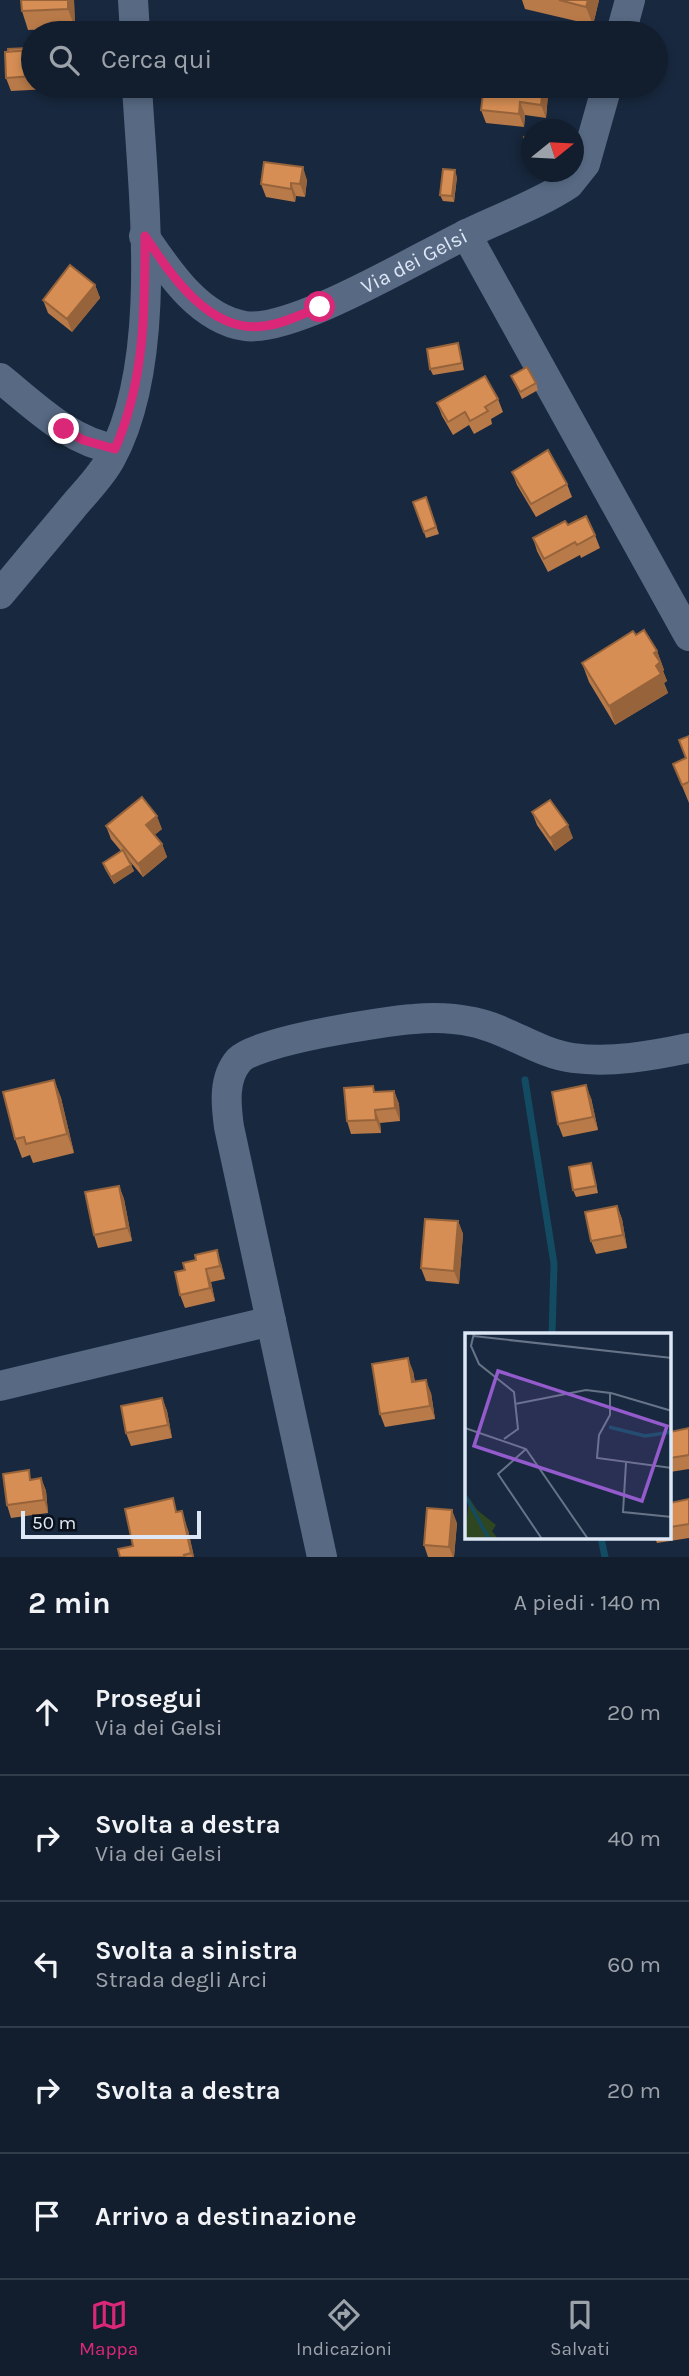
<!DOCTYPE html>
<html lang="it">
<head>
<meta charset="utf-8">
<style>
	:root { --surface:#121e2e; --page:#1f2b3a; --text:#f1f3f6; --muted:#9ca2aa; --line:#313c4a; --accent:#db2777 }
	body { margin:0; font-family:Karla,sans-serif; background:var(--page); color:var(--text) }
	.compass { position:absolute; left:521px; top:119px; width:63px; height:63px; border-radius:50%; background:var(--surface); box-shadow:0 4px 10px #0003; rotate:72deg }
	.scale { position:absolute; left:21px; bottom:18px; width:180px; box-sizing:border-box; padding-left:7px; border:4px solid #dde7f6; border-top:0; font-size:19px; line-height:24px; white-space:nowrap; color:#dde7f6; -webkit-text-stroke:5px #0a111a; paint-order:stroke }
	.stop { position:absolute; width:21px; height:21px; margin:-16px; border:5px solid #db2777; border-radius:50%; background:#fff }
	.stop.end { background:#db2777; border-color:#fff; box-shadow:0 2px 7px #0008 }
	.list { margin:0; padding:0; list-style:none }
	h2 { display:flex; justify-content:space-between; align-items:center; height:91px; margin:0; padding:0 28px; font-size:30px }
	h2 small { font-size:23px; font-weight:400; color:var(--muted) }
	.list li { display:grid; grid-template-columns:46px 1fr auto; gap:21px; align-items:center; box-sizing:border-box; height:126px; padding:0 28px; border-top:2px solid var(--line) }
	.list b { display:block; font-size:26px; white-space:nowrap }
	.list p { margin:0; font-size:23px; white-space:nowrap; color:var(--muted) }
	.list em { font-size:23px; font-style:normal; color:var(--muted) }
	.icon { flex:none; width:38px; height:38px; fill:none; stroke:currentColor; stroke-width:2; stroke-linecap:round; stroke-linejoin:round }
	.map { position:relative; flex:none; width:689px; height:1557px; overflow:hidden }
	.search { position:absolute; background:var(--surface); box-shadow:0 4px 10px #0003; left:21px; right:21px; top:21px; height:77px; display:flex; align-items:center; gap:18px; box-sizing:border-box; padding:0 24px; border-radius:38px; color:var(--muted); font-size:26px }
	.sheet { height:721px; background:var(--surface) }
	nav { display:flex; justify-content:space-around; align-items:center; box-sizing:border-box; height:98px; border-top:2px solid var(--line); background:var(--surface); font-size:19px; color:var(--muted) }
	nav a { display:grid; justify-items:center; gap:4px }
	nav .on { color:var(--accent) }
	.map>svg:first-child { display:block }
</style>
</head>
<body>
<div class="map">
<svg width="689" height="1557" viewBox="0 0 689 1557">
	<rect width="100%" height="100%" fill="#18283e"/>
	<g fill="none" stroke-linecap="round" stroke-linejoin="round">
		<g stroke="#124b62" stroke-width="7">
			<path d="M525,1080L554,1264L552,1335"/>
			<path d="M601,1538L605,1557"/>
		</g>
		<g stroke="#576983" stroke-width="30">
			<path d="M133,0L135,33"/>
			<path d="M621,33L630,0"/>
			<path d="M466,234L689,636"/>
			<path id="s1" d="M144,236C168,271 199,319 245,326C294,333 420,256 469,233C502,217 539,204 569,184L585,164L607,86"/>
			<path d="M0,378C36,407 69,441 115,449"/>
			<path d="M0,594C24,565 48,537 72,508C85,492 101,477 111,458C164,360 143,195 137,86"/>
			<path d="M0,1386L271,1321"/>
			<path d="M322,1557L229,1127C226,1105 223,1078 239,1060C256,1041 384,1021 414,1019C434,1017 454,1018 473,1022C508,1029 537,1053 573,1058C611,1063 651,1056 689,1048"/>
		</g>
	</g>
	<g fill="#b87a48">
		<path d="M74,0L75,28L28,30L22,11Z"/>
		<path d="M522,0H599L593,25L525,9Z"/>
		<path d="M29,50H33V86H69V88L11,91L6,78Z"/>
		<path d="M548,95L546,118L525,115L524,127L486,123L481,110Z"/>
		<path d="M541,172H555L542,175Z"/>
		<path d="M457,177L454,202L443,201L440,195Z"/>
		<path d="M307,180L305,197L296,196L295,202L266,197L261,184Z"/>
		<path d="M95,285L100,298L72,332L48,313L43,300Z"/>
		<path d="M460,350L464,370L433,375L430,369Z"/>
		<path d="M511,376L536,383L538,390L522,399Z"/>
		<path d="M498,399L503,412L491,419L492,424L474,434L469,425L453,435L442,416L437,403Z"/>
		<path d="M512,472L567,484L572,497L536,517L517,485Z"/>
		<path d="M426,497L439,534L426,538L413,502Z"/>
		<path d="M568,525L595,535L600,548L581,558L580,555L548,572L537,551L533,538Z"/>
		<path d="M636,635L657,651L664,670L663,671L667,681L664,683L668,693L615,725L589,682L582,663Z"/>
		<path d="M689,736V803L673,764L686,758Z"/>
		<path d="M532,812L573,838L555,851L537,825Z"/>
		<path d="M106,826L162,829L154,835L162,844L167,857L143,877L128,859L134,871L114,884L105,869L103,863L121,851L111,839Z"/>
		<path d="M54,1080L61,1098L74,1153L33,1163L30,1155L22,1158L15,1139Z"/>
		<path d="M394,1091L399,1104L400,1121L380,1123L381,1133L351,1134L347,1121L375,1092Z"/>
		<path d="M591,1098L598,1130L563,1137L558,1124Z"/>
		<path d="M593,1170L598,1193L576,1197L573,1190Z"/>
		<path d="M119,1186L124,1199L132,1241L98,1248L94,1235Z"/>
		<path d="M617,1206L622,1219L627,1248L596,1254L591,1241Z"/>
		<path d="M458,1221L463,1234L459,1284L426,1281L421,1268Z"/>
		<path d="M221,1263L225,1279L211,1282L215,1301L185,1308L180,1295L175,1272Z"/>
		<path d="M413,1371L415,1382L431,1393L435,1419L385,1427L380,1414Z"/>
		<path d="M162,1398L167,1411L172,1438L131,1446L126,1433Z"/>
		<path d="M689,1428V1469L670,1472V1432Z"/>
		<path d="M41,1478L46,1491L48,1513L11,1518L7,1505L32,1479Z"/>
		<path d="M689,1499V1538L657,1543L655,1538H670V1503Z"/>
		<path d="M178,1512L188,1530L194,1557H120Z"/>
		<path d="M457,1523L454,1557H428L424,1545Z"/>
	</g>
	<g fill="#96633b">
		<path d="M68,0H74L75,28L68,9Z"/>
		<path d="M588,0H599L593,25L586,7Z"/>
		<path d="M543,86H545L548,95L546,118L541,105Z"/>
		<path d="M520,102L525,115L524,127L519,114Z"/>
		<path d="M303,167L307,180L305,197L300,184Z"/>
		<path d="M455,170L457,177L454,202L452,196Z"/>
		<path d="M291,183L296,196L295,202L291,189Z"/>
		<path d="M95,285L100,298L72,332L67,319Z"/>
		<path d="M657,651L664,670L663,671L667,681L664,683L668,693L615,725L609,706L656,666L654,653Z"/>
		<path d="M157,816L162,829L151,838L146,825Z"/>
		<path d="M568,825L573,838L555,851L550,838Z"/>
		<path d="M162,844L167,857L143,877L138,864Z"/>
		<path d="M131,865L134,871L114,884L111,877Z"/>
		<path d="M54,1080L61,1098L74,1153L67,1134Z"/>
		<path d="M586,1085L591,1098L598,1130L593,1117Z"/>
		<path d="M394,1091L399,1104L400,1121L395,1108Z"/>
		<path d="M375,1110L380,1123L381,1133L376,1120Z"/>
		<path d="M119,1186L124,1199L132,1241L127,1228Z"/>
		<path d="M617,1206L622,1219L627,1248L623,1235Z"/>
		<path d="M458,1221L463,1234L459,1284L454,1271Z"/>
		<path d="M217,1250L221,1263L225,1279L220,1266Z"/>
		<path d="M206,1269L211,1282L215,1301L210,1288Z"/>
		<path d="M408,1358L413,1371L417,1395L412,1382Z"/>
		<path d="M426,1380L431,1393L435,1419L430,1406Z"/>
		<path d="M162,1398L167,1411L172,1438L168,1425Z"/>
		<path d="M41,1478L46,1491L48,1513L44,1500Z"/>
		<path d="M452,1510L457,1523L454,1557H453L449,1547Z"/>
		<path d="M182,1511L188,1530L194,1557H192L191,1553Z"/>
	</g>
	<g fill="#d68e54" stroke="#96633b" stroke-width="2">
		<path d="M21,0H68V9L22,11Z"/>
		<path d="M559,0H588L586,7Z"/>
		<path d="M28,48V51L8,52V49Z"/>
		<path d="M33,50V76L6,78L5,52Z"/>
		<path d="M484,86H543L541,105L520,102L519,114L481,110Z"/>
		<path d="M531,135V149L528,150L524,137Z"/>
		<path d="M264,162L303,167L300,184L291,183V189L261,184Z"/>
		<path d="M443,169L455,170L452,196L440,195Z"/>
		<path d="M70,265L95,285L67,319L43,300Z"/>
		<path d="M458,343L462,363L430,369L427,349Z"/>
		<path d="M527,367L536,383L520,392L511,376Z"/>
		<path d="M485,376L498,399L485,407L488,411L470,421L465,412L448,422L437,403Z"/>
		<path d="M548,450L567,484L531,504L512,472Z"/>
		<path d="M426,497L436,527L424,532L413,502Z"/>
		<path d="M586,516L595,535L577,545L575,542L544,559L533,538L565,521L568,525Z"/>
		<path d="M644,630L657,651L654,653L660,662L656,666L661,674L609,706L582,663L633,631L636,635Z"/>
		<path d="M689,736V782L682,785L673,764L686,758L679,740Z"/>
		<path d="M142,797L157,816L146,825L162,844L138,864L106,826Z"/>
		<path d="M550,800L568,825L550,838L532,812Z"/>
		<path d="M123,850L131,865L111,877L103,863Z"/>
		<path d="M54,1080L67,1134L26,1144L24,1137L15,1139L3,1092Z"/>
		<path d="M586,1085L593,1117L558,1124L552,1092Z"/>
		<path d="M373,1086L374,1092L394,1091L395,1108L375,1110L376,1120L347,1121L344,1088Z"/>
		<path d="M591,1163L596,1186L573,1190L569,1167Z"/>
		<path d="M119,1186L127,1228L94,1235L85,1192Z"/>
		<path d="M617,1206L623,1235L591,1241L585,1212Z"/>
		<path d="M425,1219L458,1221L454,1271L421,1268Z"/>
		<path d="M217,1250L220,1266L206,1269L210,1288L180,1295L175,1272L185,1270L183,1263L196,1260L195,1255Z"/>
		<path d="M408,1358L412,1382L426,1380L430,1406L380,1414L372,1364Z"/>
		<path d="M162,1398L168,1425L126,1433L121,1406Z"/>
		<path d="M689,1428V1455L670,1458V1432Z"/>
		<path d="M29,1470L30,1480L41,1478L44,1500L7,1505L3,1474Z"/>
		<path d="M173,1498L176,1512L182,1511L191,1553L184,1555L185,1557H120L118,1549L133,1546L125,1509Z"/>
		<path d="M689,1499V1524L670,1527V1503Z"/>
		<path d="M427,1508L452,1510L449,1547L424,1545Z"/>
	</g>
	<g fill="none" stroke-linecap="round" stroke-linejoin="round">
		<path stroke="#db2777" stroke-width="9" d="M64,429L83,440L115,449C145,380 145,310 145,236C171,275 210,334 264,326C283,324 302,314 320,307"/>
	</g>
	<g text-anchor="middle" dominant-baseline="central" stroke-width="7" stroke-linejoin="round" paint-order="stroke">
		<g font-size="21" fill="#dde7f6" stroke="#0a111a">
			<text stroke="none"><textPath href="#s1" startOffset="322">Via dei Gelsi</textPath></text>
		</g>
	</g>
	<g transform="translate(465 1333)">
		<rect width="206" height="206" fill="#18283e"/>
		<path d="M4,165L12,177L31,192L27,198L33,206H0Z" fill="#2e4721"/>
		<path fill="none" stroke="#124b62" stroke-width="3.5" d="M144,94L180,103L207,99M0,162L24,206"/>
		<path fill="none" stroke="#677488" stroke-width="2" d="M9,0L6,13L14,31L49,59L53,96L39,106M8,3L207,25M146,60L207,78M50,71L121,57L145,60V82L134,102L132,125L207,135M0,95L61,116L123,206M61,116L33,141L77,206M161,130L158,179L207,184"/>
		<path fill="#945bcd" fill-opacity="0.15" stroke="#945bcd" stroke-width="3.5" d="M33,38L202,93L177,168L9,113Z"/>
		<rect width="206" height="206" fill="none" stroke="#dde7f6" stroke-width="3.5"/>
	</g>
</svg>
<svg class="compass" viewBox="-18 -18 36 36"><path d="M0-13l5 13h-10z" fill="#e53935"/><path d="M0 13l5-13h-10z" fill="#9ca2aa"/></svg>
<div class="scale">50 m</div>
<div class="stop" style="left:320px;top:307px"></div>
<div class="stop end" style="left:64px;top:429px"></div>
<div class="search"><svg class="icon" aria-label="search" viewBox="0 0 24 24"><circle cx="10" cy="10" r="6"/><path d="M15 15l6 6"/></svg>Cerca qui</div>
</div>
<section class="sheet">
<h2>2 min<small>A piedi · 140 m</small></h2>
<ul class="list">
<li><svg class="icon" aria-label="ahead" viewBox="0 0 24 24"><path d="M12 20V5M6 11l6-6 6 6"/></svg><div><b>Prosegui</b><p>Via dei Gelsi</p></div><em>20 m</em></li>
<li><svg class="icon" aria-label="right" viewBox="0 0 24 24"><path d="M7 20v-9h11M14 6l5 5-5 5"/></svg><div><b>Svolta a destra</b><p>Via dei Gelsi</p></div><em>40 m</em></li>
<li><svg class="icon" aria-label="left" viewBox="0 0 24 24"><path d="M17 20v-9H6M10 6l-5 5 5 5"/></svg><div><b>Svolta a sinistra</b><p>Strada degli Arci</p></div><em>60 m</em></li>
<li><svg class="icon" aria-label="right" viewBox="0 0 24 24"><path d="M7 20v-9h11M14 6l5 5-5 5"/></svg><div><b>Svolta a destra</b></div><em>20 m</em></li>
<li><svg class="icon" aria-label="arrive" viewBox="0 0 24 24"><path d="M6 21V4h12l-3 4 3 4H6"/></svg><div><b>Arrivo a destinazione</b></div></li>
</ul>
</section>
<nav>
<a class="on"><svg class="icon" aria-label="map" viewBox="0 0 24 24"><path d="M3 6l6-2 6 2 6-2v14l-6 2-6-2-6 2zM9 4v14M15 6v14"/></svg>Mappa</a>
<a><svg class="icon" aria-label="directions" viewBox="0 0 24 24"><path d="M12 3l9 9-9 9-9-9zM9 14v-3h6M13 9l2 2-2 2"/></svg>Indicazioni</a>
<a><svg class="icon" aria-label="saved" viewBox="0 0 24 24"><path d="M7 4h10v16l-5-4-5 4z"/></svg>Salvati</a>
</nav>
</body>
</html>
